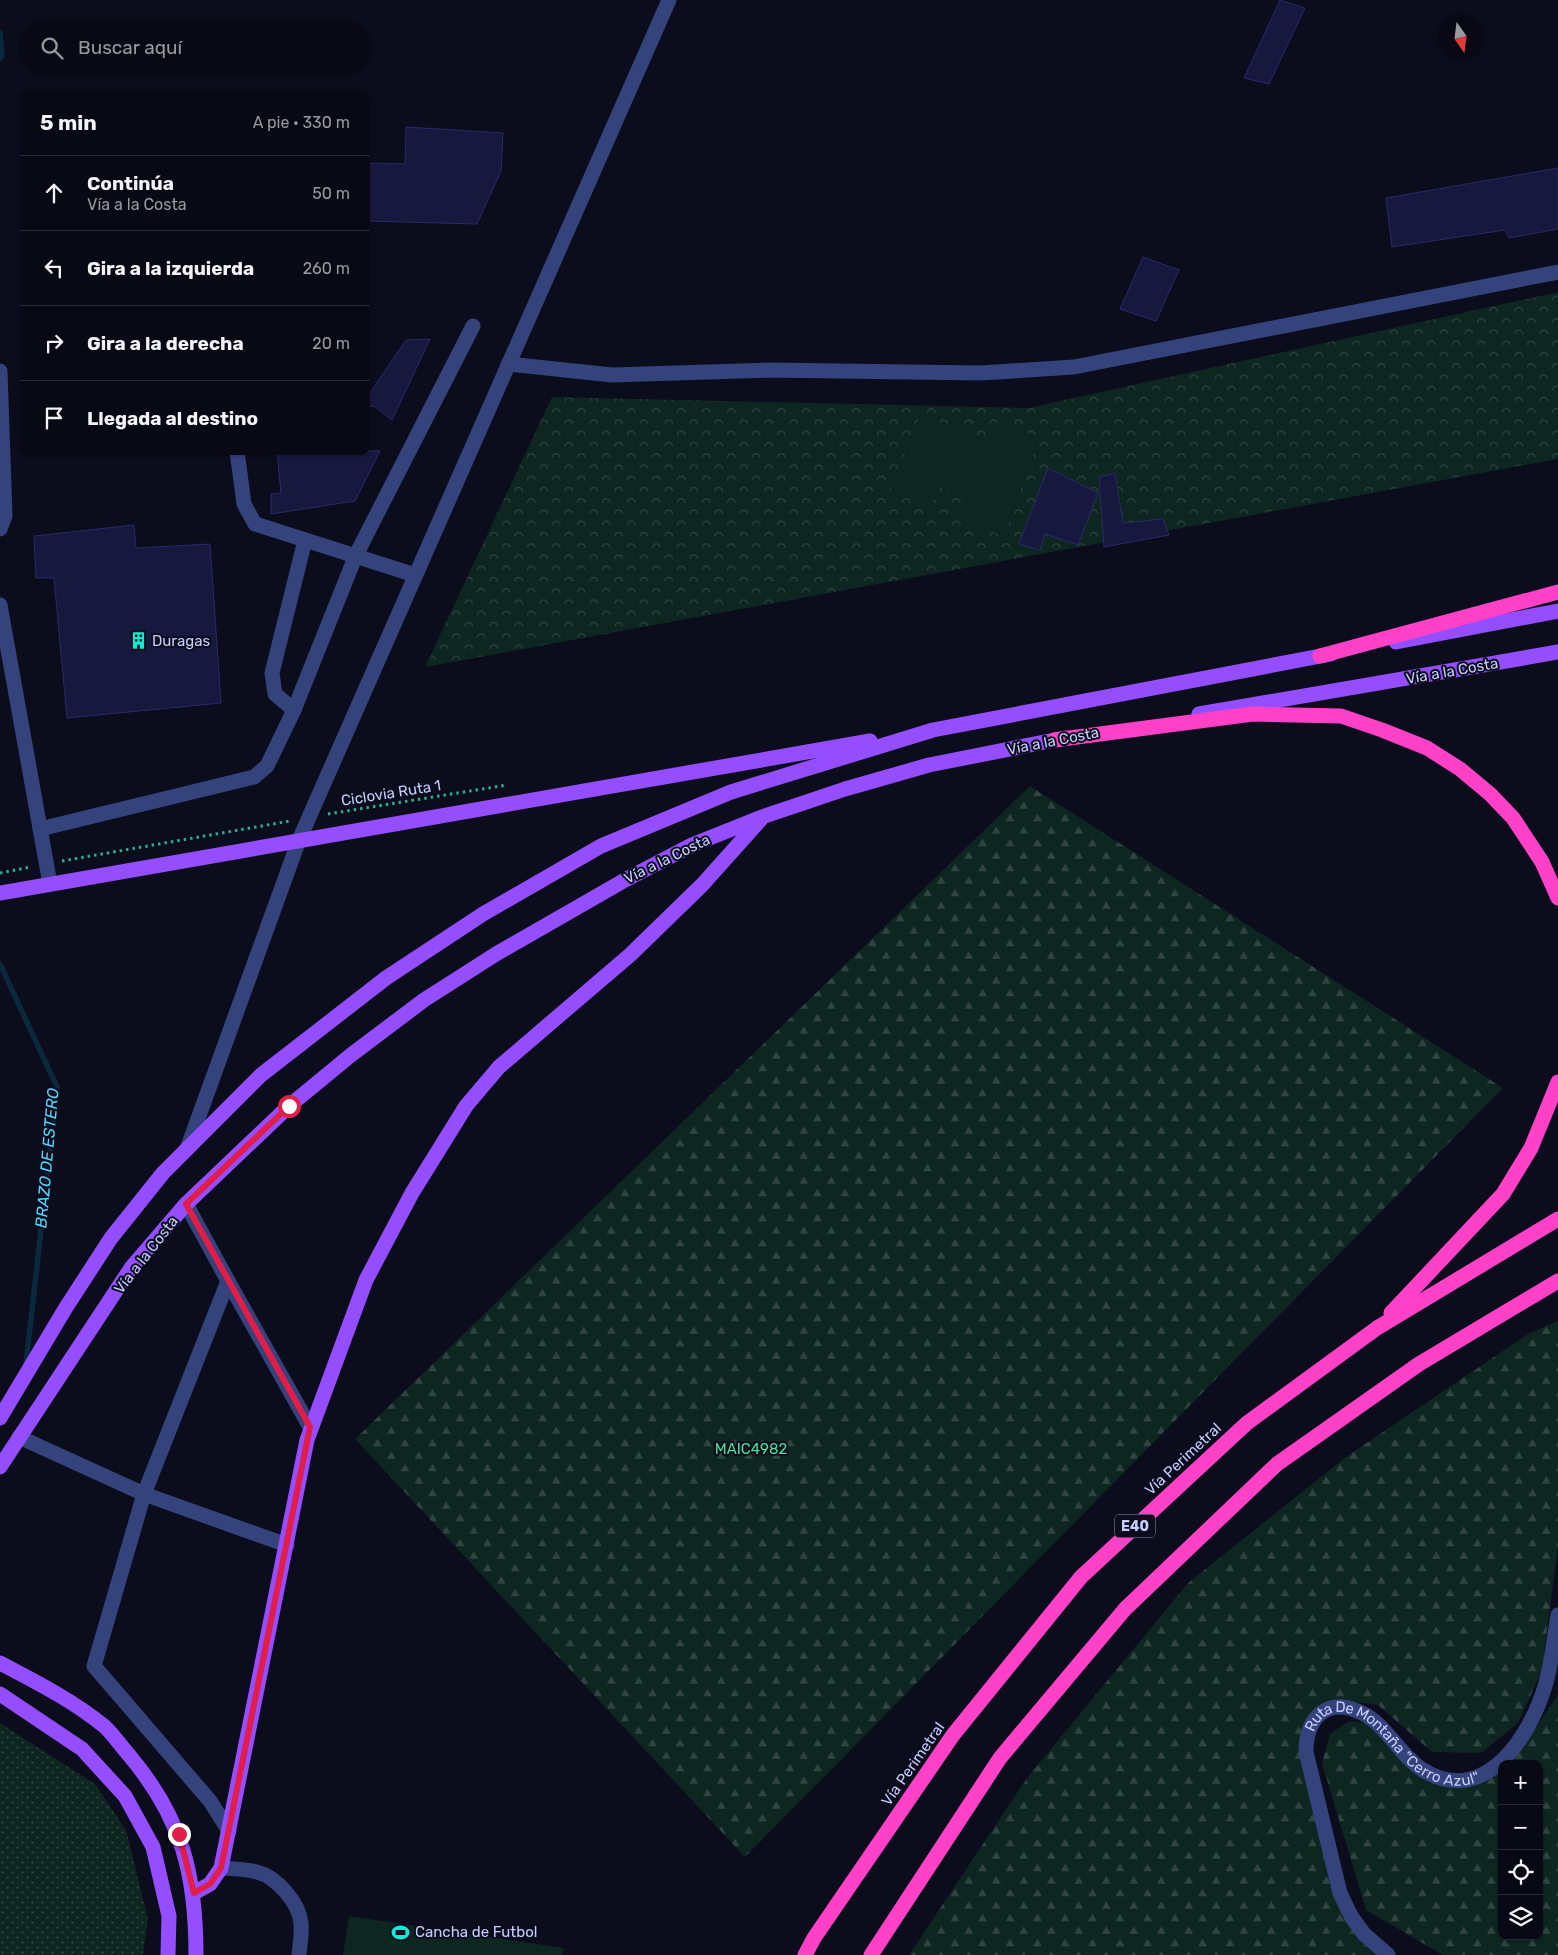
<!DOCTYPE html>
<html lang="es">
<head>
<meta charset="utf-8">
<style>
	:root { --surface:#080915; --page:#11121e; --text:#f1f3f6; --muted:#989aa0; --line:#292a34 }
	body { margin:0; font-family:Rubik,sans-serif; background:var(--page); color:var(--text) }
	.controls { position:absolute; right:15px; bottom:15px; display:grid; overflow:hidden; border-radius:10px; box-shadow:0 1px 4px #0004 }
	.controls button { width:45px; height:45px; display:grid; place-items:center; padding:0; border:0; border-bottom:1px solid var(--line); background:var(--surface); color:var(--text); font:25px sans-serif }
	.compass { position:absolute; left:1438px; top:15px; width:45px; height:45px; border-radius:50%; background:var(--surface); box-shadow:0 1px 4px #0004; rotate:166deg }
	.stop { position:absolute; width:15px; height:15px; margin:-11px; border:4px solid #e11d48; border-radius:50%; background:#fff }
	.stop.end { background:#e11d48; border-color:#fff; box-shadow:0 1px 5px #0008 }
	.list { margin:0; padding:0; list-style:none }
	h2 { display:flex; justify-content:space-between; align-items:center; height:65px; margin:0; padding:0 20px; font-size:21px }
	h2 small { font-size:16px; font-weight:400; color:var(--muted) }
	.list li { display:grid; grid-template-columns:32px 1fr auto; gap:15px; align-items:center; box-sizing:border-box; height:75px; padding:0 20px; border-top:1px solid var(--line) }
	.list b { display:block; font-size:19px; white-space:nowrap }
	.list p { margin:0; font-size:16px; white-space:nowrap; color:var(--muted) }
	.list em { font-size:16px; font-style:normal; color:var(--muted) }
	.icon { flex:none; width:28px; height:28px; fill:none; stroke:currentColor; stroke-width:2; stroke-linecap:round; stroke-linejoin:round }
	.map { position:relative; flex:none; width:1558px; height:1955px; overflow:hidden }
	.search { position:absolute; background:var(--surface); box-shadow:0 1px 4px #0004; left:20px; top:20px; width:350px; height:55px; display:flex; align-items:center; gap:12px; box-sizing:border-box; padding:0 18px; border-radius:28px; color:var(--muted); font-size:19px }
	.panel { position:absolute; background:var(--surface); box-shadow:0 1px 4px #0004; left:20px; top:90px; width:350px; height:365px; border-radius:10px }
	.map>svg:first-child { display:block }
</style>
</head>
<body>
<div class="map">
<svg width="1558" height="1955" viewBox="0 0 1558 1955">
	<defs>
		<pattern id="forest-firs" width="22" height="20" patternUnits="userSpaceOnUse" patternTransform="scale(1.25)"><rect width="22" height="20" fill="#0e2620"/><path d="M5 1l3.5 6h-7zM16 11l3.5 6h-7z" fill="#304441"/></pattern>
		<pattern id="park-crowns" width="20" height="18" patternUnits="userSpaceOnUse" patternTransform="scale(1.25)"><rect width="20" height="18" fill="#0e2620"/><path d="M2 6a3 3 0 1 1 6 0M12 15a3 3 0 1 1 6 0" fill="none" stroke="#304441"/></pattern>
		<pattern id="garden-dots" width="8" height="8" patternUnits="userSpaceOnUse" patternTransform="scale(1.25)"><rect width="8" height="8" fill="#0e2620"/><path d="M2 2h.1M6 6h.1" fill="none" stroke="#304441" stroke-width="1.8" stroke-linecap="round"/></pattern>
	</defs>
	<rect width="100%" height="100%" fill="#0b0c1c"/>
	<g fill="url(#forest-firs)">
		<path d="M1030,786L1503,1088L745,1857L355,1439Z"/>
		<path d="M1558,1321V1546L1542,1670L1518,1723L1481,1753L1432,1752L1378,1705L1338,1700L1321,1713L1308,1760L1348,1921L1386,1955H909L1027,1778L1188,1583L1346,1457L1528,1334Z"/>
		<path d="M1558,1695V1955H1443L1366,1910L1322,1763L1330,1734L1349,1721L1368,1723L1428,1772L1483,1779L1502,1768V1936H1539V1764H1509L1513,1761Z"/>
	</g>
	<path fill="url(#park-crowns)" d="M1558,292V459L425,667L552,397L1028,408Z"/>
	<path fill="url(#garden-dots)" d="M0,1723L95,1784L126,1830L148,1919L143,1955H0Z"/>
	<g fill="#0e2620">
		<path d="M920,415L989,441L995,422L1039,437L1004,536L960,520L968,498L939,487L931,507L890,492Z"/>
		<path d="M349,1916L564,1948L562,1955H343Z"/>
	</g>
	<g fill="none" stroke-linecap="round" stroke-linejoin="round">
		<g stroke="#0a293d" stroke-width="5.5">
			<path d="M0,33L2,55L0,58"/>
			<path d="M0,964L57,1087L26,1364"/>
		</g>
	</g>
	<g fill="#17183d" stroke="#292a6a">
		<path d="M1280,0L1305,8L1269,84L1244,78Z"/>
		<path d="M406,127L503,133L501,171L477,224L366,221V163L405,164Z"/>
		<path d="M1558,168V229L1509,238L1505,230L1392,247L1386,198Z"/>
		<path d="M1143,257L1179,270L1156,321L1120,309Z"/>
		<path d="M430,339L392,420L374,406L366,407V399L406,340Z"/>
		<path d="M277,451H380L355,501L271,514V494L281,493Z"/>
		<path d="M1048,468L1098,493L1078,545L1045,534L1040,550L1019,544Z"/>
		<path d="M1115,473L1123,523L1163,519L1169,535L1104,547L1099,477Z"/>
		<path d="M134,525L136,548L210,544L221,703L67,718L54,578H36L34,536Z"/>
	</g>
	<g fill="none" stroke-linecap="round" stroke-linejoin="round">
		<g stroke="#2bae89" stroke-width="3" stroke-dasharray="2.5 4" stroke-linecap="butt">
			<path d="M328,814L507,785"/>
			<path d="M62,861L290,821"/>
			<path d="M0,873L31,867"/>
		</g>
		<g stroke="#35437c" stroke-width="15">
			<path d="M508,364L612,375L769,370L981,373L1074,367L1558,272"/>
			<path d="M0,371L5,516L0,529"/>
			<path d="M237,451L244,504L255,524L415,575"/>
			<path d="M0,605L50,884"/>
			<path d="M294,710L275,694L272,673L305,540"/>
			<path d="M40,829L254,777L267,766L294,710L356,555L473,326"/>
			<path d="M187,1149L299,840L669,0"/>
			<path d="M186,1204L228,1281L144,1494L94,1666L210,1801L229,1831"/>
			<path d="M228,1281L310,1427"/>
			<path d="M19,1437L144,1494L287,1545"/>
			<path d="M221,1868C233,1869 246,1869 257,1872C277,1877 299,1903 301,1923C302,1933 300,1945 299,1955"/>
			<path id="s1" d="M1388,1955L1364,1934L1351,1916L1340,1893L1306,1752C1306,1717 1328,1696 1362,1713C1387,1725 1400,1756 1423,1770C1484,1808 1530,1737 1545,1686C1552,1663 1554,1638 1558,1615"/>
		</g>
		<g stroke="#944dff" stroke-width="15">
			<path d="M1396,642L1558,611"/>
			<path d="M1199,714L1558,652"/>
			<path d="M0,893L870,741"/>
			<path d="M0,1418L65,1309L111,1238L163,1173L261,1075L386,978L483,914L601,846L731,792L933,730L1331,654"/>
			<path d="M0,1467L131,1268L186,1204L289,1106L351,1055L424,1000L496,954L625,880L692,845L762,817L845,789L929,765L1065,738"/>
			<path d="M0,1663C36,1682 72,1700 104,1726C113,1734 121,1746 129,1755C182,1818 196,1874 196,1955"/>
			<path d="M0,1694L82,1749L125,1796L153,1847L169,1916L168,1955"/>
			<path d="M194,1893L210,1884L221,1868L307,1440L366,1280L412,1193L466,1106L499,1067L630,955L702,885L761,819"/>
		</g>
		<g stroke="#ff41c7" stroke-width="15">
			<path d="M1320,656L1558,592"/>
			<path d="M1054,740L1253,714L1341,716L1382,730L1427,748L1460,769L1490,794L1513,818L1542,862L1558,898"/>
			<path d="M1391,1313L1503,1194L1531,1148L1558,1082"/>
			<path d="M805,1955L814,1938L953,1735L1081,1577L1247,1423L1377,1328L1558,1219"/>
			<path d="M871,1955L1000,1758L1125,1609L1277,1464L1419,1364L1558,1281"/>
		</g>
	</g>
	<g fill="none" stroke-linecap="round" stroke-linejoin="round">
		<path stroke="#e11d48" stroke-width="6" d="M179,1834L194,1893L210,1884L221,1868L310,1427L186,1204L289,1106"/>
	</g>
	<defs>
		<symbol id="building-bare" viewBox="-9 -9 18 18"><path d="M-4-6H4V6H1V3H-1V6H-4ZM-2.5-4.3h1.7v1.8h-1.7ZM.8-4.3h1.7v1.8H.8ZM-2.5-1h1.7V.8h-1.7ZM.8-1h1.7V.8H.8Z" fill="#00f1d3" stroke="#0b0c1c" stroke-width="2.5" paint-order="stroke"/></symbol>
		<symbol id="stadium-bare" viewBox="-9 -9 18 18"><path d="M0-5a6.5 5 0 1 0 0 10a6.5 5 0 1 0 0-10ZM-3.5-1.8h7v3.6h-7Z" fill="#00f1d3" stroke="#0b0c1c" stroke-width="2.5" paint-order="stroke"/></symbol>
	</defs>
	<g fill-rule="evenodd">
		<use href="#building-bare" x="126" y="628" width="25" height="25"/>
		<use href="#stadium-bare" x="388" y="1920" width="25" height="25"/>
	</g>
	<g text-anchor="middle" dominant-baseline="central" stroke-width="4" stroke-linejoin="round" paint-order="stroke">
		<rect fill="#0b0c1c" stroke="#8e93bb" stroke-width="1" x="1115" y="1514.5" width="40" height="23" rx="4"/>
		<g font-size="14" font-weight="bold" fill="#c6cdff">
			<text x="1135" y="1526">E40</text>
		</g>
		<g font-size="15" fill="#c6cdff" stroke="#0b0c1c" text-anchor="start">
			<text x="152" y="641">Duragas</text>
			<text x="415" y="1932">Cancha de Futbol</text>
		</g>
		<g font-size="15" fill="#c6cdff" stroke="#0b0c1c">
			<text transform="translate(1452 671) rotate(-10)">Vía a la Costa</text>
			<text transform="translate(1053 741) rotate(-11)">Vía a la Costa</text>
			<text transform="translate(391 793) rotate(-9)">Ciclovia Ruta 1</text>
			<text transform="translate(667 859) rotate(-26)">Vía a la Costa</text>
			<text transform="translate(146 1255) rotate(-52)">Vía a la Costa</text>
			<text transform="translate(1183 1459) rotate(-43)">Vía Perimetral</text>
			<text stroke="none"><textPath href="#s1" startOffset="350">Ruta De Montaña "Cerro Azul"</textPath></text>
			<text transform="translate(913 1764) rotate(-55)">Vía Perimetral</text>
		</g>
		<g font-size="15" fill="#52df9c" stroke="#0b0c1c">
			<text x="751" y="1449">MAIC4982</text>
		</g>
		<g font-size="16" font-style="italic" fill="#54d7ff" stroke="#0b0c1c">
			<text transform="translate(47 1158) rotate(-85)">BRAZO DE ESTERO</text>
		</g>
	</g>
</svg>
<div class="controls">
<button>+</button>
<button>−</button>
<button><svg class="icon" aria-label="locate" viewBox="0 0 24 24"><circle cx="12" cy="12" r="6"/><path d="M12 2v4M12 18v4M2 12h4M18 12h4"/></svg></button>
<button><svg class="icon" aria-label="layers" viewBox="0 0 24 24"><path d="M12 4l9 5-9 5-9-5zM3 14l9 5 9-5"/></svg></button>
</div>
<svg class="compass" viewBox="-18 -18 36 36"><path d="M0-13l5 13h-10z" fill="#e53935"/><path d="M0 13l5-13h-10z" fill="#989aa0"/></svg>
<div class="stop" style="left:289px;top:1106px"></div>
<div class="stop end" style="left:179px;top:1834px"></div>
<div class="search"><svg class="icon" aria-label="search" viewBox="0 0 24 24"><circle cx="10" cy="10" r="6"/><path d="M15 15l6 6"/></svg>Buscar aquí</div>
<section class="panel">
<h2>5 min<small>A pie · 330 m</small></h2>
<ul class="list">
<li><svg class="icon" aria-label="ahead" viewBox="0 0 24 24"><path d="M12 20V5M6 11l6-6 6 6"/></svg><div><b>Continúa</b><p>Vía a la Costa</p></div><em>50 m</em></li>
<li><svg class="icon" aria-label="left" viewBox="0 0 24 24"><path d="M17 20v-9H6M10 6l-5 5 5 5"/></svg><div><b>Gira a la izquierda</b></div><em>260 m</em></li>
<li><svg class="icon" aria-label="right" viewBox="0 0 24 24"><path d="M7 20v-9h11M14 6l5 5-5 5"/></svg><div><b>Gira a la derecha</b></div><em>20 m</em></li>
<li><svg class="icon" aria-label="arrive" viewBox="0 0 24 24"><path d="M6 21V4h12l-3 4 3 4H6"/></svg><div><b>Llegada al destino</b></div></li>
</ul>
</section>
</div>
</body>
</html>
